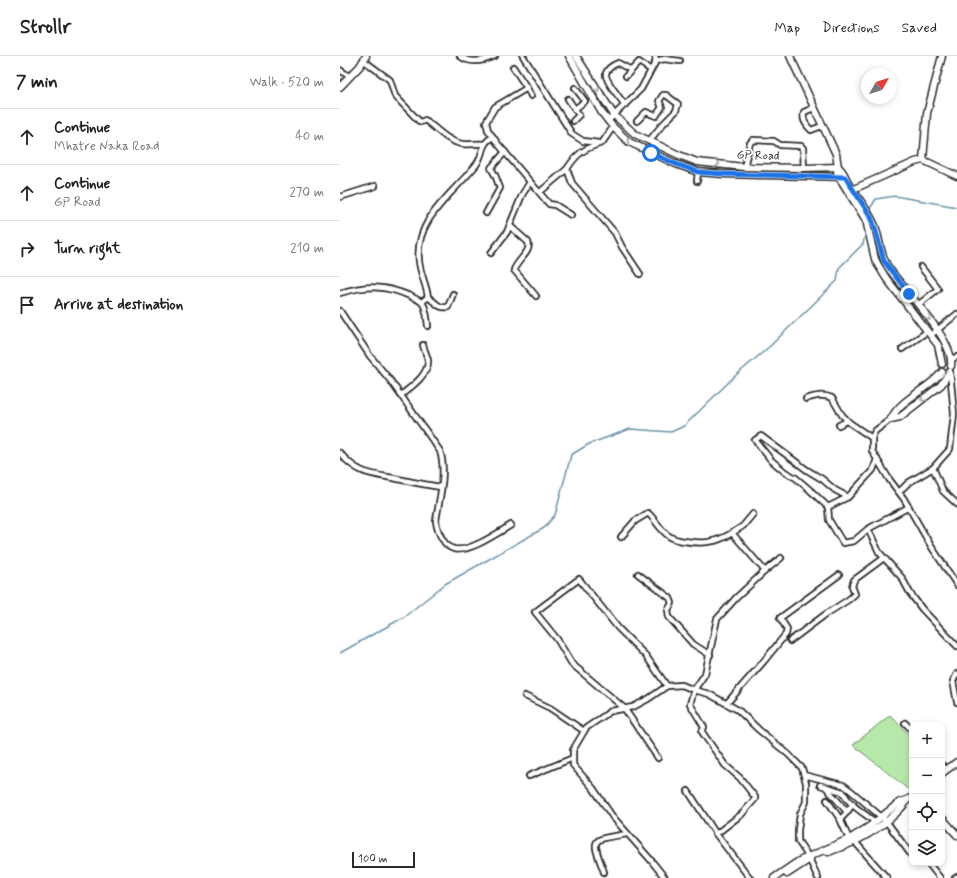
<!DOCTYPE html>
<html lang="en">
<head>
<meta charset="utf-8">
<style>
	:root { --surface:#fff; --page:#f6f6f6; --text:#202124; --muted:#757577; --line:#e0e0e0 }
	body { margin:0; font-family:Mynerve,sans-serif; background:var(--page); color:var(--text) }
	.controls { position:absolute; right:12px; bottom:12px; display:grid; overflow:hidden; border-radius:8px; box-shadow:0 2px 6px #0003 }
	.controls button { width:36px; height:36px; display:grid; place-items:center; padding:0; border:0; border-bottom:1px solid var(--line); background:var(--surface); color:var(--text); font:20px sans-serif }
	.compass { position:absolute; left:521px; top:12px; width:36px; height:36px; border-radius:50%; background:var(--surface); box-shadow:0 2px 6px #0003; rotate:51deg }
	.scale { position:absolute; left:12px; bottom:10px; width:63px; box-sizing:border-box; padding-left:4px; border:2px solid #2b2b2b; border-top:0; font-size:11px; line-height:14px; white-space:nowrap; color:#2b2b2b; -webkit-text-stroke:3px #fff; paint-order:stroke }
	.stop { position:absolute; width:12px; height:12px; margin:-9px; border:3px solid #1a73e8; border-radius:50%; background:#fff }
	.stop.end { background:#1a73e8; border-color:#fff; box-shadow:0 1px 4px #0008 }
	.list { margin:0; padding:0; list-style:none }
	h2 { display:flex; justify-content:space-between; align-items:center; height:52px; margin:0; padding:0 16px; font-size:17px }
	h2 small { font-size:13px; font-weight:400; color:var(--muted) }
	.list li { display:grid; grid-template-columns:26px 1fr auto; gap:12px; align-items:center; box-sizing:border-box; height:56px; padding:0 16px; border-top:1px solid var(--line) }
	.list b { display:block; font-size:15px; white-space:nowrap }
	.list p { margin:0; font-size:13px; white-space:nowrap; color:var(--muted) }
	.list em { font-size:13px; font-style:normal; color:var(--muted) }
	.icon { flex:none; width:22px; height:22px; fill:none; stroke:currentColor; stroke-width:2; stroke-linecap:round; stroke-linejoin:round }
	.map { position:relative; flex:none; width:617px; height:822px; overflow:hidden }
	header { display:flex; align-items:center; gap:24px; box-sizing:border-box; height:56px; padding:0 20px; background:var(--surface); border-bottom:1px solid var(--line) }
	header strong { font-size:19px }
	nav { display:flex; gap:22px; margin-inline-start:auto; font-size:14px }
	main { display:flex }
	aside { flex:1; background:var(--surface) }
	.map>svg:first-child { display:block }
</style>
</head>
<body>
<header>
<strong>Strollr</strong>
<nav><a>Map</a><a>Directions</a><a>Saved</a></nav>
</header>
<main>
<aside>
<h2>7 min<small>Walk · 520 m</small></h2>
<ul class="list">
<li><svg class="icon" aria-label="ahead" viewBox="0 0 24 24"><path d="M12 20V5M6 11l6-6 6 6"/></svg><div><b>Continue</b><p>Mhatre Naka Road</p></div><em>40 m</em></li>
<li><svg class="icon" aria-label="ahead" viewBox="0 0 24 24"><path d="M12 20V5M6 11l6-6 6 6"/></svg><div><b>Continue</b><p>GP Road</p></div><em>270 m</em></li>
<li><svg class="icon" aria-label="right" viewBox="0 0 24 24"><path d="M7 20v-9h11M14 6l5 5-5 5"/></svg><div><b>Turn right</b></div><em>210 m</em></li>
<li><svg class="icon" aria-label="arrive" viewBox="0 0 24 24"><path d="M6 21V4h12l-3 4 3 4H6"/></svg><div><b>Arrive at destination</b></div></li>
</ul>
</aside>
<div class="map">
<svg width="617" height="822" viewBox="0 0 617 822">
	<rect width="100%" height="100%" fill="#fff"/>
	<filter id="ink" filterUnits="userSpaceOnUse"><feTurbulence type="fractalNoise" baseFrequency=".025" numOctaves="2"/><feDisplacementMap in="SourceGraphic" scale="8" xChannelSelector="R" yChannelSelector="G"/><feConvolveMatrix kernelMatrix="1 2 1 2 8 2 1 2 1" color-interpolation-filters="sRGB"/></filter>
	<g filter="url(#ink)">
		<path fill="#b6e8a9" stroke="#708a6a" d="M550,659L572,682V731L569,734L513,689Z"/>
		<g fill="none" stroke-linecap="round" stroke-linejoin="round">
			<g stroke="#6b93a6" stroke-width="1.5">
				<path d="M531,151L536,143L555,140L617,151"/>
				<path d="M0,597L64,561L105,528L204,472L215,459L231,399L249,388L290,373L331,376L344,370L395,320L429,291L497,225L499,212L523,188L526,175"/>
			</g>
			<defs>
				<g id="street">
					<path d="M120,0C130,8 144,5 155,0"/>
					<path d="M183,0L232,78L243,85L259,87"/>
					<path d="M23,4L50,24L55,40L79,65L81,66L85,64C96,72 108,86 122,88C130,89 137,87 144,88"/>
					<path d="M316,5L324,3L340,5"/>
					<path d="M173,11L187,32"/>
					<path d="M0,14L9,20"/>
					<path d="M286,20L299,6L311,14"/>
					<path d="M191,40L187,32L155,51L146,66L148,74L158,88L209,148L215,149L231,159"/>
					<path d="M228,43L239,59L233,65"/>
					<path d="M285,49C281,43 264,24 266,17C268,12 273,9 278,7L291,14"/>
					<path d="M474,52L464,56C462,64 466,69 471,74L482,70"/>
					<path d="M235,53L245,45L235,32"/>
					<path d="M268,65L301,33L316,5L315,0"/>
					<path d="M297,65L306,56L316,60L322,51L319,45L323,39H326L338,48L336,55L322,69L309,85"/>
					<path d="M273,71L262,87C245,92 237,97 227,113L232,127L275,177L282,191L300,218"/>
					<path d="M404,111L410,87L413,84L434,85L440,89L461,90L463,92L464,112"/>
					<path d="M357,125L358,116"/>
					<path d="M200,136L227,113"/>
					<path d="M0,141L35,130"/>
					<path d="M146,157L160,132L155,119L151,112L165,96"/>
					<path d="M170,170L188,186C192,196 177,204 174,214L196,240"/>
					<path d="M151,197L167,176L182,139L190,126"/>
					<path d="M0,237C26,229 45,229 70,240C75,243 81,244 83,248C87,254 87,263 88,270"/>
					<path d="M88,241C95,246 99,253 108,251L113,238"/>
					<path d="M82,246L88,241C86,228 80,217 79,205C74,163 113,138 136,109C144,99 140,87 153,81"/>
					<path d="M578,249L598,233L581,211"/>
					<path d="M0,255L30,300L50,324L100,395C107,417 99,443 96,465C97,475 104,491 114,493C129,497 159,476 171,469"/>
					<path d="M591,279L617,258"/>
					<path d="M562,293L588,275"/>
					<path d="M612,303L617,301"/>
					<path d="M61,339C71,331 89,319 88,304C87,299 84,294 83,289"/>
					<path d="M466,343C475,340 483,338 492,342L502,359L510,367L532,382"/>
					<path d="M551,363L535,375L532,382V395L549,423L564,443L591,490L617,529"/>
					<path d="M499,369L507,365"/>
					<path d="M0,397C18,419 32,418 58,423C72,426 86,429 101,431"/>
					<path d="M593,412L603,435L617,448"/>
					<path d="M559,436L568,427L593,412L610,393L614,358L610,315"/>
					<path d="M508,441L495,434L482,423L467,414L421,380L415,384L431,404L445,416L456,422L470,434L488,451L508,441L533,414L537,403"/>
					<path d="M488,451L489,464L503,487L514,485L528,473L569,451"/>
					<path d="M528,473L539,496L562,522L570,537L582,553L617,590"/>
					<path d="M281,481L295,465L308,457C315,463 320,474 329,480C333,483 338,484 344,485C362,488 376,487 392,477"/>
					<path d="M425,515L441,502"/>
					<path d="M298,518L330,542L332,547L328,554L329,561L353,588L370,599"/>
					<path d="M450,585L486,558L508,544L515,538L512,530L514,524L544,502"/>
					<path d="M617,618L613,625L617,646"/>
					<path d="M327,630L342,629L354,634L369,638L398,654L419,674L448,698L462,712L466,727V746L460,758L458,774V785L468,800L478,822"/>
					<path d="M185,640L210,652L244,675"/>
					<path d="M387,647L424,605L446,578L447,573L440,562L499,519"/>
					<path d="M565,667L572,674"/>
					<path d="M318,702L284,652L232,608L217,583L195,556L239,523L278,572L306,600L327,630"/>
					<path d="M602,709L606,714"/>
					<path d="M464,719L503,729L510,734L546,765L572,800"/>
					<path d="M189,720L233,702"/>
					<path d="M480,729L503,736C509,749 524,757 535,766"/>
					<path d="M485,730L507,756"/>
					<path d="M348,735L376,778L410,822"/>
					<path d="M487,744L500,763"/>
					<path d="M376,778L402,758L415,743V741L400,722L385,709L362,676L364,671L350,648L354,634L365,618L377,563L396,542L425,515L392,477L403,470L413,458"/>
					<path d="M509,783L500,763C506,759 508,754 513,748"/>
					<path d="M515,786L547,822"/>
					<path d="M588,807L600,822"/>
					<path d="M264,816C251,781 250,784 287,778"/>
					<path d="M325,822L310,803L272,760L253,732L233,709V694L246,672L271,655L293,651L308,643L327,630"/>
					<path d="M615,822L617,821"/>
				</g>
				<g id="secondary">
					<path d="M229,0L262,57L273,71L289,86L336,108L358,116L383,118L505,121"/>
					<path d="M236,0L274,59L295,78L339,99L357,106L404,111L464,112L498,111"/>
					<path d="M450,0L496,98L498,111L497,115L499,121L526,164L535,203L538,209L546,222L598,289L602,308"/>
					<path d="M602,0L587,57L583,104L617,120"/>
					<path d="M0,31L20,10L26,0"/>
					<path d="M498,111C504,115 506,123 509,129C518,142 529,155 535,170C540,184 540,199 548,211C563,234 615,283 611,310"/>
					<path d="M509,135L575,106L583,104"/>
					<path d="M551,363L560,361L601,329L609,317"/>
					<path d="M551,363C561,342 588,334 602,316"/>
					<path d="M602,717L617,706"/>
					<path d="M602,762L617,779"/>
					<path d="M488,796C496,793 505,790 514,786C530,778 558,760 567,744"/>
					<path d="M447,818L470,803"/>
					<path d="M434,822L459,805L511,782L530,770L560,746L567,744L572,741"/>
				</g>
			</defs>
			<use href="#street" stroke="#2b2b2b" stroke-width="8"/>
			<use href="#secondary" stroke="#2b2b2b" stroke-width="9"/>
			<use href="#street" stroke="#fff" stroke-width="4.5"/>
			<use href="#secondary" stroke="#fff" stroke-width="6"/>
		</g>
		<defs><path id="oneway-chevron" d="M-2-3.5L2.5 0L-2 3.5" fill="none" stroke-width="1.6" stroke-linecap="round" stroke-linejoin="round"/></defs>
		<g stroke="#a0a0a0">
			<use href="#oneway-chevron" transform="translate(257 33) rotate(58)"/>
			<use href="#oneway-chevron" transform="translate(289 84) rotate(-145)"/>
			<use href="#oneway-chevron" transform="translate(377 108) rotate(6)"/>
			<use href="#oneway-chevron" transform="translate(588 262) rotate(53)"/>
			<use href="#oneway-chevron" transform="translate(583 343) rotate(142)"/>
		</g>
	</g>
	<g fill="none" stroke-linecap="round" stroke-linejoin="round" filter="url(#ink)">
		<path stroke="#1a73e8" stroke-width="5" d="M311,97L336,108L358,116L383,118L505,121L531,161L535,172L544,205L569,238"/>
	</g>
	<g text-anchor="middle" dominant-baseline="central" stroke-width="3.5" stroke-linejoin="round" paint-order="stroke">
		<g font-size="12" fill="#2b2b2b" stroke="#fff">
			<text transform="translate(418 100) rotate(2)">GP Road</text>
		</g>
	</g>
</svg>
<div class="controls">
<button>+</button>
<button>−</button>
<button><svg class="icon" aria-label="locate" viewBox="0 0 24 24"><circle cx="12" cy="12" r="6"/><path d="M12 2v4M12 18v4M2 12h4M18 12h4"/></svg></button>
<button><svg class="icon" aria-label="layers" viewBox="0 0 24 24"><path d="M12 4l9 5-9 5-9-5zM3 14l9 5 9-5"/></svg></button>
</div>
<svg class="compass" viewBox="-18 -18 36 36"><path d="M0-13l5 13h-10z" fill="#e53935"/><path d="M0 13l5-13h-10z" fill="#757577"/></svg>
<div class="scale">100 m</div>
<div class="stop" style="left:311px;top:97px"></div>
<div class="stop end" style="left:569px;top:238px"></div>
</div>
</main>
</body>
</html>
